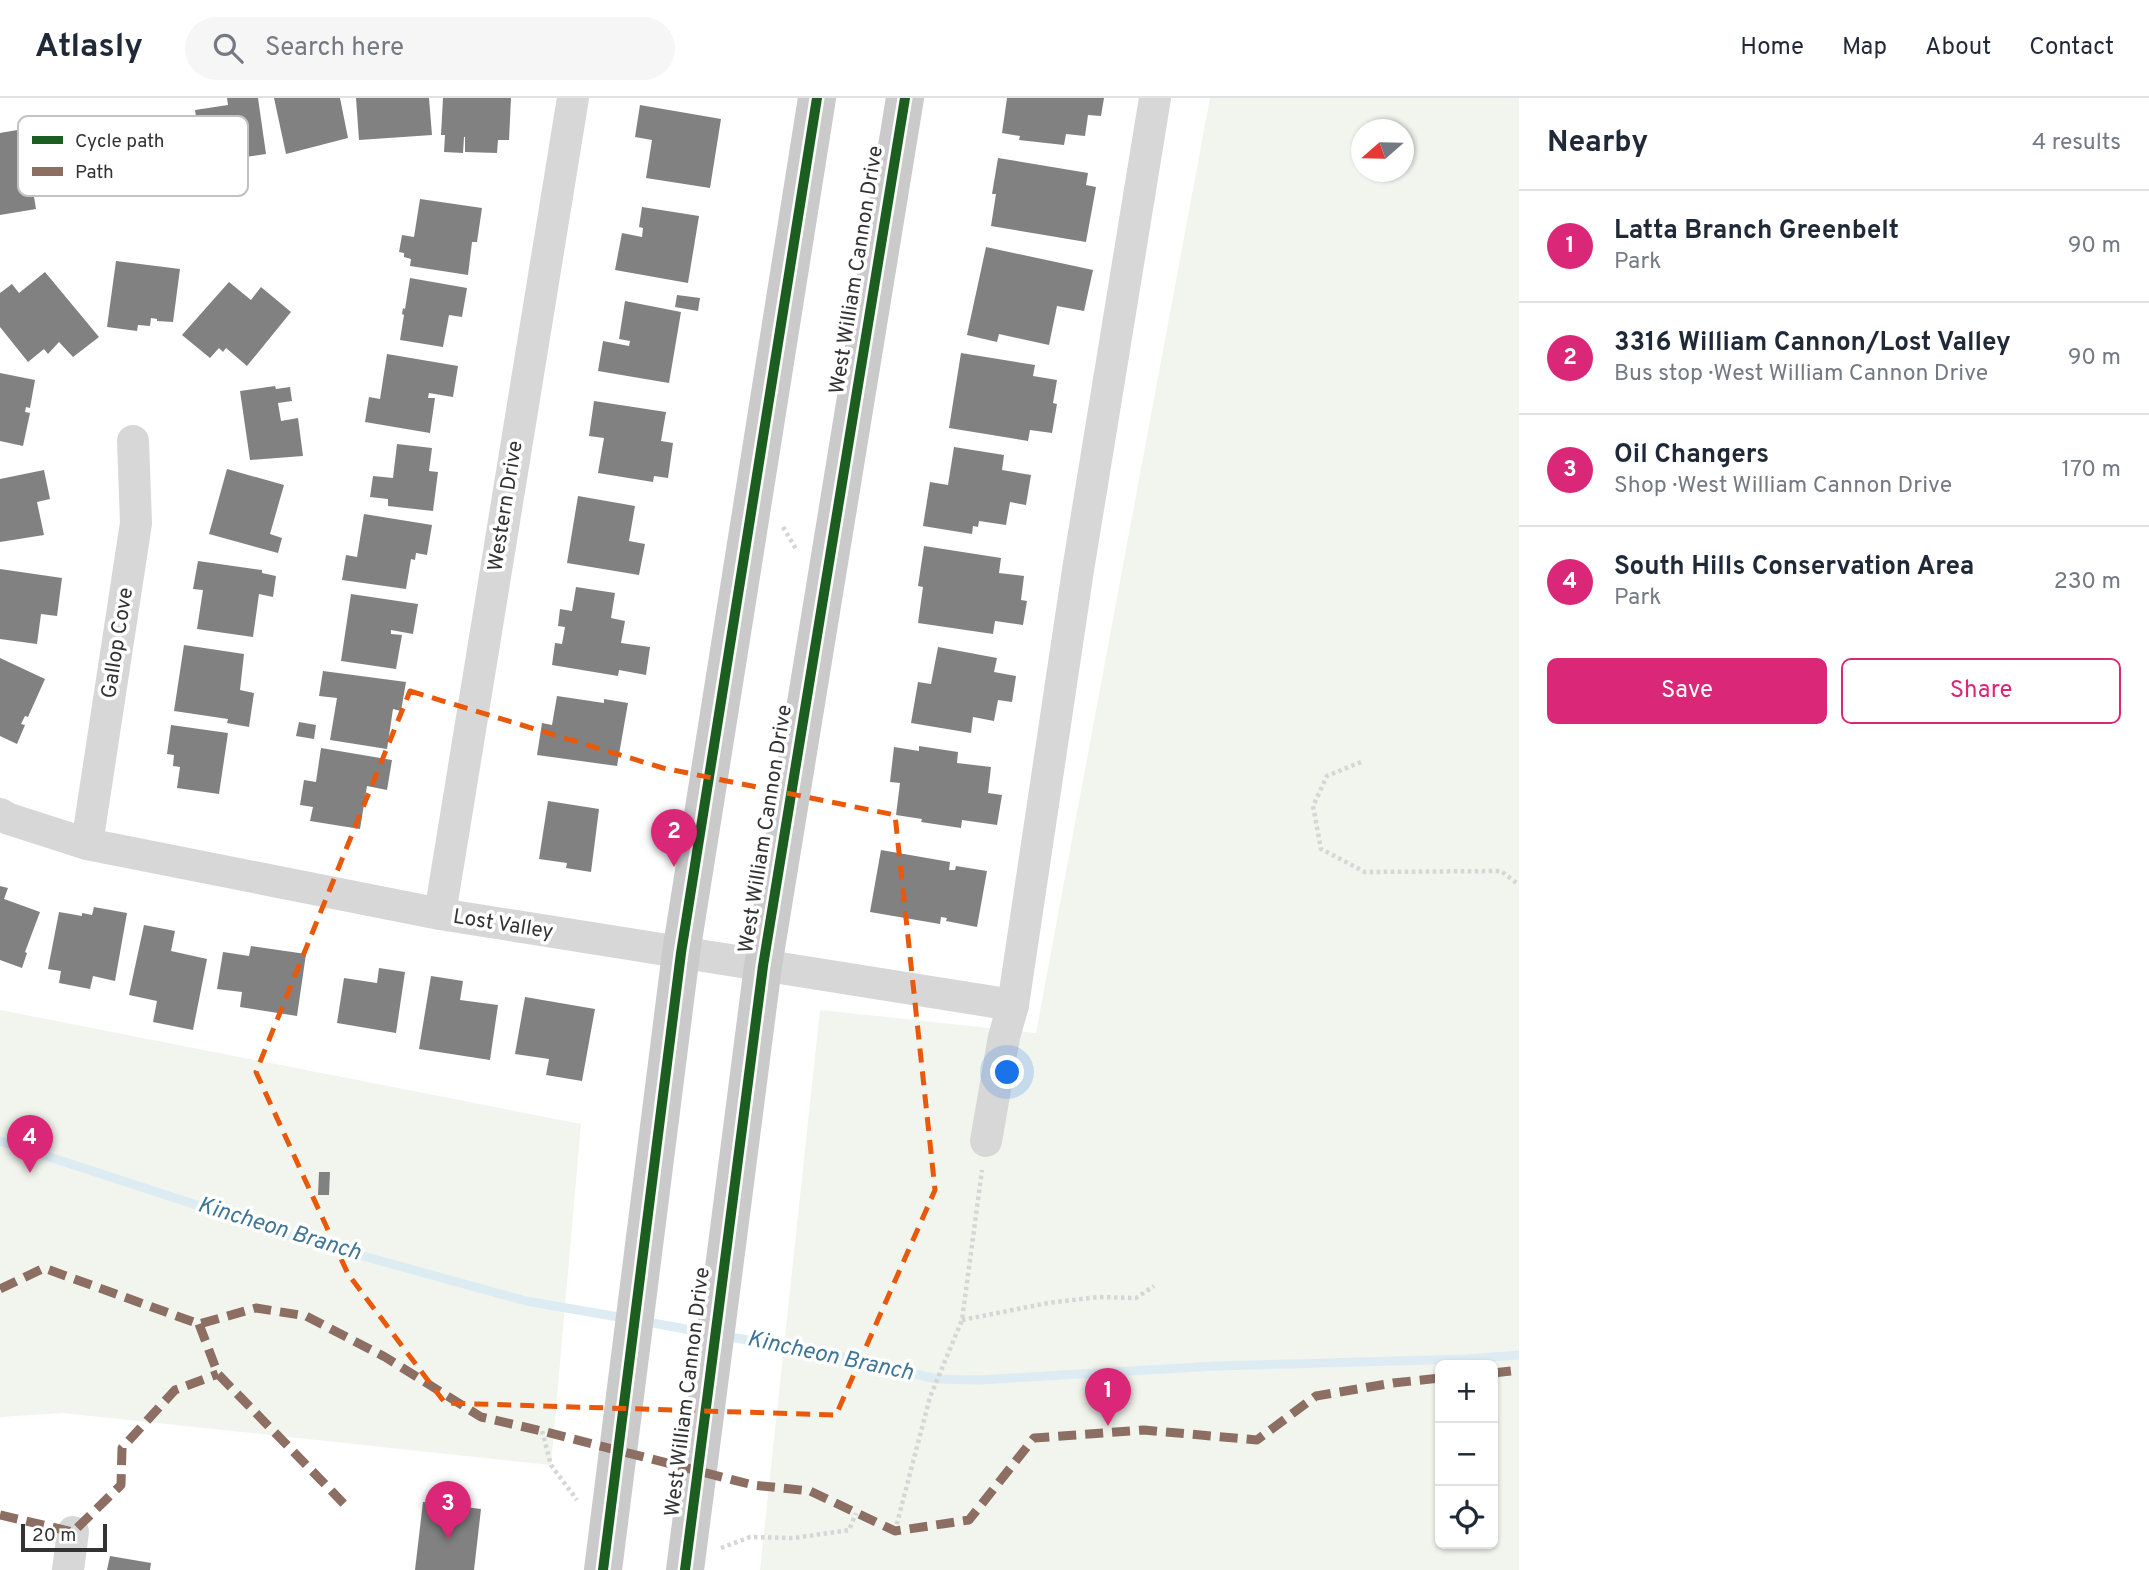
<!DOCTYPE html>
<html lang="en">
<head>
<meta charset="utf-8">
<style>
	:root { --surface:#fff; --page:#f6f6f7; --text:#1f2937; --muted:#747a83; --line:#e0e1e3; --accent:#db2777 }
	body { margin:0; font-family:Overpass,sans-serif; background:var(--page); color:var(--text) }
	.controls { position:absolute; right:21px; bottom:21px; display:grid; overflow:hidden; border-radius:10px; box-shadow:0 2px 5px #0004 }
	.controls button { width:63px; height:63px; display:grid; place-items:center; padding:0; border:0; border-bottom:2px solid var(--line); background:var(--surface); color:var(--text); font:35px sans-serif }
	.compass { position:absolute; left:1351px; top:21px; width:63px; height:63px; border-radius:50%; background:var(--surface); box-shadow:0 2px 5px #0004; rotate:250deg }
	.scale { position:absolute; left:21px; bottom:18px; width:86px; box-sizing:border-box; padding-left:7px; border:4px solid #333; border-top:0; font-size:19px; line-height:24px; white-space:nowrap; color:#333; -webkit-text-stroke:5px #fff; paint-order:stroke }
	.you { position:absolute; left:1008px; top:975px; width:24px; height:24px; margin:-18px; border:5px solid #fff; border-radius:50%; background:#1a73e8; box-shadow:0 0 0 10px #1a73e833 }
	.badge { display:grid; place-items:center; width:46px; height:46px; border-radius:50%; background:var(--accent); color:#fff; font-size:23px; font-weight:700 }
	.pin { position:absolute; translate:-50% -58px; filter:drop-shadow(0 2px 4px #0008) }
	.pin::after { content:''; position:absolute; top:37px; width:24px; height:21px; background:inherit; clip-path:polygon(0 0,100% 0,50% 100%) }
	.list { margin:0; padding:0; list-style:none }
	h2 { display:flex; justify-content:space-between; align-items:center; height:91px; margin:0; padding:0 28px; font-size:30px }
	h2 small { font-size:23px; font-weight:400; color:var(--muted) }
	.list li { display:grid; grid-template-columns:46px 1fr auto; gap:21px; align-items:center; box-sizing:border-box; height:112px; padding:0 28px; border-top:2px solid var(--line) }
	.list b { display:block; font-size:26px; white-space:nowrap }
	.list p { margin:0; font-size:23px; white-space:nowrap; color:var(--muted) }
	.list em { font-size:23px; font-style:normal; color:var(--muted) }
	.actions { display:flex; gap:14px; padding:21px 28px }
	.actions a { flex:1; padding:16px 0; border:2px solid var(--accent); border-radius:10px; text-align:center; font-size:24px; color:var(--accent) }
	.actions .main { background:var(--accent); color:#fff }
	.icon { flex:none; width:38px; height:38px; fill:none; stroke:currentColor; stroke-width:2; stroke-linecap:round; stroke-linejoin:round }
	.map { position:relative; flex:none; width:1519px; height:1472px; overflow:hidden }
	header { display:flex; align-items:center; gap:42px; box-sizing:border-box; height:98px; padding:0 35px; background:var(--surface); border-bottom:2px solid var(--line) }
	header strong { font-size:33px }
	nav { display:flex; gap:38px; margin-inline-start:auto; font-size:24px }
	.search { width:490px; height:63px; background:var(--page); display:flex; align-items:center; gap:18px; box-sizing:border-box; padding:0 24px; border-radius:38px; color:var(--muted); font-size:26px }
	main { display:flex }
	aside { flex:1; background:var(--surface) }
	.map>svg:first-child { display:block }
</style>
</head>
<body>
<header>
<strong>Atlasly</strong>
<div class="search"><svg class="icon" aria-label="search" viewBox="0 0 24 24"><circle cx="10" cy="10" r="6"/><path d="M15 15l6 6"/></svg>Search here</div>
<nav><a>Home</a><a>Map</a><a>About</a><a>Contact</a></nav>
</header>
<main>
<div class="map">
<svg width="1519" height="1472" viewBox="0 0 1519 1472">
	<rect width="100%" height="100%" fill="#fff"/>
	<g fill="#f1f5ed" fill-rule="evenodd">
		<path d="M1210,0H1519V1472H760L820,912L1036,935ZM1362,32H1404V74H1362ZM1440,1267H1493V1446H1440Z"/>
		<path d="M0,912L581,1026L551,1367L63,1315L0,1319Z"/>
	</g>
	<g fill="none" stroke-linecap="round" stroke-linejoin="round">
		<g stroke="#ddebf3" stroke-width="9">
			<path d="M0,1043L301,1141L526,1203L624,1220"/>
			<path d="M642,1223L707,1235"/>
			<path d="M724,1238L820,1254L937,1281L978,1282L1216,1268L1466,1261L1519,1257"/>
		</g>
	</g>
	<g fill="#818181">
		<path d="M227,0H258L266,56L203,65L195,12L228,7Z"/>
		<path d="M274,0H340L348,40L286,56Z"/>
		<path d="M356,0H429L432,37L359,42Z"/>
		<path d="M443,0H511L509,42H498L497,55L465,54V39H464L463,55L444,54L445,37H441Z"/>
		<path d="M1007,0H1104L1101,18L1088,17L1085,38L1066,36L1064,47L1019,42L1020,38L1002,35Z"/>
		<path d="M640,7L721,21L710,90L646,80L652,42L635,39Z"/>
		<path d="M63,21L67,47L102,41L108,76L104,77L106,90L54,99L52,84L43,85L33,27Z"/>
		<path d="M23,31L36,111L0,117V35Z"/>
		<path d="M998,60L1088,75L1086,87L1096,89L1086,144L991,128L996,96H992Z"/>
		<path d="M420,101L482,110L477,144H472L468,177L410,168L411,161L404,159V155L399,154L402,137L414,139Z"/>
		<path d="M642,109L699,118L688,185L615,172L622,135L642,139L643,130L639,129Z"/>
		<path d="M986,149L1093,172L1084,213L1057,208L1049,247L999,236L997,244L967,237Z"/>
		<path d="M116,163L180,171L173,224L157,223V221L151,220L150,228L138,227L137,233L107,229Z"/>
		<path d="M45,174L99,239L73,259L59,244L48,256L44,251L28,264L0,229V195L12,186L19,195Z"/>
		<path d="M410,180L467,190L462,219L449,217L443,249L400,242L404,217L402,216L403,210L405,211Z"/>
		<path d="M229,184L251,202L261,189L291,214L247,268L226,250L223,254L219,250L210,260L182,237Z"/>
		<path d="M677,197L700,200L698,213L675,209Z"/>
		<path d="M625,203L681,214L669,285L598,273L603,243L629,248L630,243L619,241Z"/>
		<path d="M961,255L1035,267L1033,278L1057,282L1053,305L1057,306L1052,335L1030,332L1028,343L949,330Z"/>
		<path d="M387,256L458,268L453,299L429,295L428,300H435L430,335L365,324L369,299L380,301Z"/>
		<path d="M0,275L35,282L30,310L26,309L25,314L30,315L23,348L0,343Z"/>
		<path d="M275,288L276,291L290,289L292,303L278,305L281,323L298,320L303,358L250,362L240,293Z"/>
		<path d="M594,303L666,314L661,343L673,345L668,380L654,378L653,384L598,375L604,340L589,338Z"/>
		<path d="M397,346L432,350L429,373L438,374L433,413L388,408V401L370,399L373,378L393,380Z"/>
		<path d="M954,349L1004,357L1002,372L1031,377L1026,407L1010,404L1006,427L979,423L978,429L973,428L972,436L923,428L930,384L948,387Z"/>
		<path d="M227,371L284,387L270,436L282,440L278,455L209,436Z"/>
		<path d="M44,372L50,401L37,404L44,437L0,444V381Z"/>
		<path d="M578,398L635,408L629,443L645,446L639,477L567,465Z"/>
		<path d="M364,416L432,427L427,457L416,455L415,462L411,461L406,491L342,482L346,457L357,459Z"/>
		<path d="M924,448L1001,460L999,475L1024,478L1021,502L1027,503L1023,527L995,523L993,536L918,525L923,489L918,488Z"/>
		<path d="M198,463L262,472V475L276,478L273,499L259,496L253,539L197,531L203,492L193,491Z"/>
		<path d="M0,471L62,480L57,518L41,516L37,546L0,541Z"/>
		<path d="M576,489L615,495L611,520L625,523L621,545L650,549L646,577L619,572L618,578L552,567L555,545L562,546L565,529L558,528L560,511L572,513Z"/>
		<path d="M351,496L418,506L413,536L391,532V536L402,537L396,571L341,563Z"/>
		<path d="M184,547L244,556L240,592L254,595L249,629L227,625L228,621L174,613Z"/>
		<path d="M938,549L997,560L994,574L1016,578L1012,604L998,602L994,623L973,619L971,635L911,625L918,584L931,586Z"/>
		<path d="M0,560L45,581L28,619L25,618L21,626L25,627L17,646L0,638Z"/>
		<path d="M323,573L406,584L401,613L393,611L387,651L330,642L337,600L319,598Z"/>
		<path d="M557,598L604,605V601L628,605L617,668L537,657L542,625L552,627Z"/>
		<path d="M299,624L316,627L314,641L296,638Z"/>
		<path d="M171,627L228,635L219,696L177,690L180,669L173,668L174,657L167,656Z"/>
		<path d="M919,648L958,654L957,665L991,669L988,695L1002,697L997,727L962,722L961,730L921,724L922,721L896,717L900,685L890,684L894,649L919,653Z"/>
		<path d="M321,650L392,662L387,692L367,688L360,731L310,723L313,709L300,707L304,682L316,684Z"/>
		<path d="M548,703L599,711L591,774L566,770L567,765L539,761Z"/>
		<path d="M881,752L950,764L949,772H955L956,768L987,773L977,829L946,823L947,820L941,819L940,826L870,814Z"/>
		<path d="M0,788L8,790L4,801L40,814L25,854L27,855L22,870L0,862Z"/>
		<path d="M94,809L127,815L115,883L93,878L90,891L59,885L61,873L48,871L59,814L82,818V815L92,817Z"/>
		<path d="M144,827L175,833L171,853L207,861L193,932L153,924L157,903L129,897Z"/>
		<path d="M251,848L306,856L297,918L240,909L242,894L217,891L223,854L249,858Z"/>
		<path d="M379,870L405,874L396,935L337,925L344,880L377,885Z"/>
		<path d="M431,878L463,883L460,902L498,907L490,962L419,951Z"/>
		<path d="M525,899L595,911L582,983L546,977L549,961L515,956Z"/>
		<path d="M319,1074H330L329,1097H318Z"/>
		<path d="M423,1404L481,1411L474,1472H415Z"/>
		<path d="M110,1458L151,1465L150,1472H107Z"/>
	</g>
	<g fill="none" stroke-linecap="round" stroke-linejoin="round">
		<g stroke="#d6d6d6" stroke-width="4.5" stroke-dasharray="3.5 3.5" stroke-linecap="butt">
			<path d="M783,429L796,451"/>
			<path d="M1361,664L1327,678L1313,708L1321,751L1365,774L1501,773L1519,787"/>
			<path d="M962,1222L1048,1205L1098,1199L1136,1200L1154,1188"/>
			<path d="M542,1333L551,1367L577,1402"/>
			<path d="M895,1433L930,1299L962,1222L982,1072"/>
			<path d="M721,1450L750,1439L794,1440L849,1432L856,1415"/>
		</g>
		<g stroke="#d7d7d7" stroke-width="32">
			<path d="M0,716L9,721L87,746L440,816L1013,907"/>
			<path d="M87,746L136,425L133,343"/>
			<path d="M440,816L573,0"/>
			<path d="M986,1043L1004,939L1013,907L1078,472L1155,0"/>
			<path d="M68,1472L73,1434"/>
		</g>
		<g stroke="#cacaca" stroke-width="38">
			<path d="M603,1472L681,855L817,0"/>
			<path d="M685,1472L763,868L905,0"/>
		</g>
		<g stroke="#8d6e63" stroke-width="9" stroke-dasharray="18 9" stroke-linecap="butt">
			<path d="M0,1191L44,1170L199,1226L256,1210L306,1218L385,1259L481,1319L542,1333L753,1387L810,1393L895,1433L969,1422L1034,1340L1144,1332L1257,1342L1316,1298L1393,1285L1440,1280"/>
			<path d="M199,1226L218,1276L349,1411"/>
			<path d="M1493,1275L1519,1272"/>
			<path d="M0,1417L73,1434L121,1387L122,1350L175,1292L218,1276"/>
		</g>
		<defs>
			<g id="cycleway">
				<path d="M603,1472L681,855L817,0"/>
				<path d="M685,1472L763,868L905,0"/>
			</g>
		</defs>
		<use href="#cycleway" stroke="#fff" stroke-width="15"/>
		<use href="#cycleway" stroke="#1b5e20" stroke-width="10"/>
	</g>
	<path fill="none" stroke="#e8590c" stroke-width="5" stroke-dasharray="14 9" stroke-linejoin="round" d="M410,593L663,670L895,717L935,1092L836,1317L445,1305L348,1176L256,974Z"/>
	<g text-anchor="middle" dominant-baseline="central" stroke-width="7" stroke-linejoin="round" paint-order="stroke">
		<g font-size="21" fill="#333" stroke="#fff">
			<text transform="translate(857 172) rotate(-81)">West William Cannon Drive</text>
			<text transform="translate(506 408) rotate(-81)">Western Drive</text>
			<text transform="translate(118 545) rotate(-81)">Gallop Cove</text>
			<text transform="translate(766 731) rotate(-81)">West William Cannon Drive</text>
			<text transform="translate(503 827) rotate(9)">Lost Valley</text>
			<text transform="translate(688 1294) rotate(-83)">West William Cannon Drive</text>
		</g>
		<g font-size="23" font-style="italic" fill="#3f7597" stroke="#fff">
			<text transform="translate(279 1132) rotate(17)">Kincheon Branch</text>
			<text transform="translate(830 1259) rotate(12)">Kincheon Branch</text>
		</g>
	</g>
	<rect x="18" y="18" width="230" height="80" rx="10" fill="#fff" stroke="#c2c2c2" stroke-width="2"/>
	<rect x="32" y="38" width="31" height="8" fill="#1b5e20"/>
	<rect x="32" y="69" width="31" height="9" fill="#8d6e63"/>
	<g font-size="19" fill="#333">
		<text x="75" y="49">Cycle path</text>
		<text x="75" y="80">Path</text>
	</g>
</svg>
<div class="controls">
<button>+</button>
<button>−</button>
<button><svg class="icon" aria-label="locate" viewBox="0 0 24 24"><circle cx="12" cy="12" r="6"/><path d="M12 2v4M12 18v4M2 12h4M18 12h4"/></svg></button>
</div>
<svg class="compass" viewBox="-18 -18 36 36"><path d="M0-13l5 13h-10z" fill="#e53935"/><path d="M0 13l5-13h-10z" fill="#747a83"/></svg>
<div class="scale">20 m</div>
<div class="you"></div>
<div class="pin badge" style="left:1108px;top:1328px">1</div>
<div class="pin badge" style="left:674px;top:769px">2</div>
<div class="pin badge" style="left:448px;top:1441px">3</div>
<div class="pin badge" style="left:30px;top:1075px">4</div>
</div>
<aside>
<h2>Nearby<small>4 results</small></h2>
<ul class="list">
<li><span class="badge">1</span><div><b>Latta Branch Greenbelt</b><p>Park</p></div><em>90 m</em></li>
<li><span class="badge">2</span><div><b>3316 William Cannon/Lost Valley</b><p>Bus stop · West William Cannon Drive</p></div><em>90 m</em></li>
<li><span class="badge">3</span><div><b>Oil Changers</b><p>Shop · West William Cannon Drive</p></div><em>170 m</em></li>
<li><span class="badge">4</span><div><b>South Hills Conservation Area</b><p>Park</p></div><em>230 m</em></li>
</ul>
<div class="actions"><a class="main">Save</a><a>Share</a></div>
</aside>
</main>
</body>
</html>
